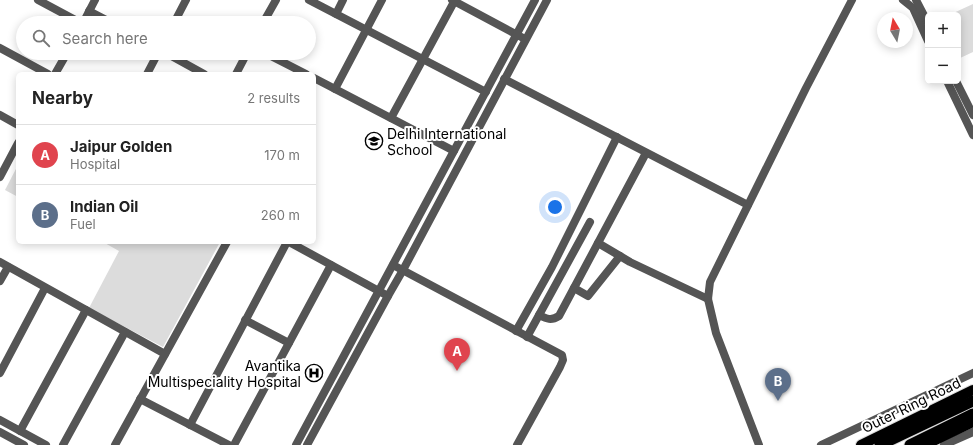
<!DOCTYPE html>
<html lang="en">
<head>
<meta charset="utf-8">
<style>
	:root { --surface:#fff; --page:#f2f2f2; --text:#222; --muted:#767676; --line:#e0e0e0; --accent:#1a73e8 }
	body { margin:0; font-family:Inter,sans-serif; background:var(--page); color:var(--text) }
	.controls { position:absolute; right:12px; top:12px; display:grid; overflow:hidden; border-radius:6px; box-shadow:0 2px 10px #0003 }
	.controls button { width:36px; height:36px; display:grid; place-items:center; padding:0; border:0; border-bottom:1px solid var(--line); background:var(--surface); color:var(--text); font:20px sans-serif }
	.compass { position:absolute; left:877px; top:12px; width:36px; height:36px; border-radius:50%; background:var(--surface); box-shadow:0 2px 10px #0003; rotate:350deg }
	.you { position:absolute; left:555px; top:207px; width:14px; height:14px; margin:-10px; border:3px solid #fff; border-radius:50%; background:#1a73e8; box-shadow:0 0 0 6px #1a73e833 }
	.badge { display:grid; place-items:center; width:26px; height:26px; border-radius:50%; background:var(--accent); color:#fff; font-size:13px; font-weight:700 }
	.pin { position:absolute; translate:-50% -33px; filter:drop-shadow(0 1px 2px #0008) }
	.pin::after { content:''; position:absolute; top:21px; width:14px; height:12px; background:inherit; clip-path:polygon(0 0,100% 0,50% 100%) }
	.list { margin:0; padding:0; list-style:none }
	h2 { display:flex; justify-content:space-between; align-items:center; height:52px; margin:0; padding:0 16px; font-size:17px }
	h2 small { font-size:13px; font-weight:400; color:var(--muted) }
	.list li { display:grid; grid-template-columns:26px 1fr auto; gap:12px; align-items:center; box-sizing:border-box; height:60px; padding:0 16px; border-top:1px solid var(--line) }
	.list b { display:block; font-size:15px; white-space:nowrap }
	.list p { margin:0; font-size:13px; white-space:nowrap; color:var(--muted) }
	.list em { font-size:13px; font-style:normal; color:var(--muted) }
	.icon { flex:none; width:22px; height:22px; fill:none; stroke:currentColor; stroke-width:2; stroke-linecap:round; stroke-linejoin:round }
	.map { position:relative; flex:none; width:973px; height:445px; overflow:hidden }
	.search { position:absolute; background:var(--surface); box-shadow:0 2px 10px #0003; left:16px; top:16px; width:300px; height:44px; display:flex; align-items:center; gap:10px; box-sizing:border-box; padding:0 14px; border-radius:22px; color:var(--muted); font-size:15px }
	.panel { position:absolute; background:var(--surface); box-shadow:0 2px 10px #0003; left:16px; top:72px; width:300px; height:172px; border-radius:6px }
	.map>svg:first-child { display:block }
</style>
</head>
<body>
<div class="map">
<svg width="973" height="445" viewBox="0 0 973 445">
	<rect width="100%" height="100%" fill="#fff"/>
	<g fill="#dcdcdc">
		<path d="M973,4V52L958,59V15H949Z"/>
		<path d="M18,165V197L5,190Z"/>
		<path d="M103,242H220L163,347L89,308L119,251Z"/>
	</g>
	<g fill="none" stroke-linecap="round" stroke-linejoin="round">
		<defs>
			<g id="primary">
				<path d="M861,445L973,390"/>
				<path d="M925,445L973,422"/>
			</g>
			<g id="trunk">
				<path d="M880,445L973,401"/>
				<path d="M910,445L973,414"/>
			</g>
		</defs>
		<use href="#primary" stroke="#dbdbdb" stroke-width="12"/>
		<use href="#trunk" stroke="#dbdbdb" stroke-width="13"/>
		<g stroke="#555" stroke-width="8">
			<path d="M38,0L81,23"/>
			<path d="M309,0L486,92"/>
			<path d="M452,0L525,39"/>
			<path d="M903,0L913,8L928,41"/>
			<path d="M916,0L928,23"/>
			<path d="M89,11L112,23"/>
			<path d="M336,14L343,0"/>
			<path d="M83,23L95,0"/>
			<path d="M174,23L186,0"/>
			<path d="M263,23L276,0"/>
			<path d="M0,48L48,74"/>
			<path d="M166,53L204,74"/>
			<path d="M265,53L306,74"/>
			<path d="M55,74L67,53"/>
			<path d="M147,74L158,53"/>
			<path d="M236,74L247,53"/>
			<path d="M314,78L454,151"/>
			<path d="M504,79L748,205"/>
			<path d="M947,81L973,135"/>
			<path d="M956,81L973,115"/>
			<path d="M335,89L382,0"/>
			<path d="M0,115L18,125"/>
			<path d="M391,118L455,0"/>
			<path d="M0,177L18,143"/>
			<path d="M289,242L388,296"/>
			<path d="M598,243L620,256"/>
			<path d="M0,262L165,354"/>
			<path d="M393,265L562,355L563,360L560,367L517,445"/>
			<path d="M0,281L8,267"/>
			<path d="M574,288L588,296L620,256L630,262L708,299"/>
			<path d="M539,315C547,319 551,321 559,316L646,153"/>
			<path d="M245,320L289,343"/>
			<path d="M516,331L552,267L617,137"/>
			<path d="M527,337L590,222"/>
			<path d="M0,373L45,288"/>
			<path d="M140,399L229,445"/>
			<path d="M190,425L287,242"/>
			<path d="M20,431L86,310"/>
			<path d="M63,445L125,332"/>
			<path d="M115,445L227,242"/>
			<path d="M234,445L331,265"/>
			<path d="M759,445L716,333L708,299L710,282L806,88L852,0"/>
			<path d="M821,445L973,373"/>
			<path d="M944,445L973,432"/>
		</g>
		<g stroke="#555" stroke-width="8">
			<path d="M0,420L46,445"/>
			<path d="M0,432L24,445"/>
			<path d="M296,445L535,0"/>
			<path d="M307,445L388,296L403,270L547,0"/>
		</g>
		<use href="#primary" stroke="#000" stroke-width="10"/>
		<use href="#trunk" stroke="#000" stroke-width="11"/>
	</g>
	<defs>
		<symbol id="school-ring" viewBox="-11 -11 22 22"><circle r="9.5" fill="#fff" stroke="#000" stroke-width="1.5"/><path d="M0-5L7-2L0 1L-7-2ZM-4 1L0 2.5L4 1V4Q0 6-4 4Z" fill="#000"/></symbol>
		<symbol id="hospital-ring" viewBox="-11 -11 22 22"><circle r="9.5" fill="#fff" stroke="#000" stroke-width="1.5"/><path d="M-5-5h3v3.5h4V-5h3V5h-3V1.5h-4V5h-3Z" fill="#000"/></symbol>
	</defs>
	<g fill-rule="evenodd">
		<use href="#school-ring" x="364" y="131" width="20" height="20"/>
		<use href="#hospital-ring" x="304" y="363" width="20" height="20"/>
	</g>
	<g text-anchor="middle" dominant-baseline="central" stroke-width="4" stroke-linejoin="round" paint-order="stroke">
		<g font-size="14" fill="#000" stroke="#fff" text-anchor="start">
			<text x="387" y="133">Delhi International<tspan x="387" dy="16">School</tspan></text>
			<text x="301" y="365" text-anchor="end">Avantika<tspan x="301" dy="16">Multispeciality Hospital</tspan></text>
		</g>
		<g font-size="14" fill="#000" stroke="#fff">
			<text transform="translate(911 405) rotate(-26)">Outer Ring Road</text>
		</g>
	</g>
</svg>
<div class="controls">
<button>+</button>
<button>−</button>
</div>
<svg class="compass" viewBox="-18 -18 36 36"><path d="M0-13l5 13h-10z" fill="#e53935"/><path d="M0 13l5-13h-10z" fill="#767676"/></svg>
<div class="you"></div>
<div class="pin badge" style="left:457px;top:371px;background:#e0444e">A</div>
<div class="pin badge" style="left:778px;top:401px;background:#5c6f8a">B</div>
<div class="search"><svg class="icon" aria-label="search" viewBox="0 0 24 24"><circle cx="10" cy="10" r="6"/><path d="M15 15l6 6"/></svg>Search here</div>
<section class="panel">
<h2>Nearby<small>2 results</small></h2>
<ul class="list">
<li><span class="badge" style="background:#e0444e">A</span><div><b>Jaipur Golden</b><p>Hospital</p></div><em>170 m</em></li>
<li><span class="badge" style="background:#5c6f8a">B</span><div><b>Indian Oil</b><p>Fuel</p></div><em>260 m</em></li>
</ul>
</section>
</div>
</body>
</html>
